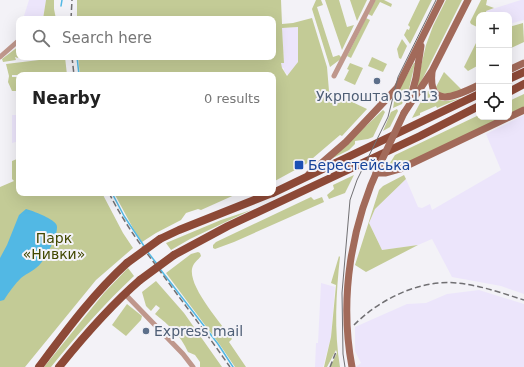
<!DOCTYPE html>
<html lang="en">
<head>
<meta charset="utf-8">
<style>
	:root { --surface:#fff; --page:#f6f6f6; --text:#222; --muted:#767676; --line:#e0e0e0 }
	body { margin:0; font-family:"DejaVu Sans",sans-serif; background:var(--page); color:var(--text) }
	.controls { position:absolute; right:12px; top:12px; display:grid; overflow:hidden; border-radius:8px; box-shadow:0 4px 16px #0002 }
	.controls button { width:36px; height:36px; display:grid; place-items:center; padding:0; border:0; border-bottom:1px solid var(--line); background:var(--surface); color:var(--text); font:20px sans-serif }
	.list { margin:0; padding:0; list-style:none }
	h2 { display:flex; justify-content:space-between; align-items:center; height:52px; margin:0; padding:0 16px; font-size:17px }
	h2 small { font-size:13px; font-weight:400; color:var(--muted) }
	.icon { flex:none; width:22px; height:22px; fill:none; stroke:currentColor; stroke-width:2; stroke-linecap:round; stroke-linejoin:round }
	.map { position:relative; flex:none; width:524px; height:367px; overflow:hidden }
	.search { position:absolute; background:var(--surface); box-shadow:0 4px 16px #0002; left:16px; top:16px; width:260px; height:44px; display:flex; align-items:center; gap:10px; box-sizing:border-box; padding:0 14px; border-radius:8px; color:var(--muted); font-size:15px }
	.panel { position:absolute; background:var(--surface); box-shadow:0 4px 16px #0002; left:16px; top:72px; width:260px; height:124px; border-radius:8px }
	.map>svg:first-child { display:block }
</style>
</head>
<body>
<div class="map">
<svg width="524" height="367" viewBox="0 0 524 367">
	<rect width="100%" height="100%" fill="#f3f2f7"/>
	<g fill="#ece5fb">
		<path d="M29,0H46L43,19H23Z"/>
		<path d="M521,0H524V20L509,24V15H487L486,11Z"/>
		<path d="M298,27V62L294,70L288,75L284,71V68H282L281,63L284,62L282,28Z"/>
		<path d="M12,115H19V141L12,143Z"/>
		<path d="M524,115V294L501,286L452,277L432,239L418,245L382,250L369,223L375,209L406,179L418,207L422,208L430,204L432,210L501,170L486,134Z"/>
		<path d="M321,283L335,287L331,337L323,367H315L316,343H318Z"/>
		<path d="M479,290L524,304V367H356L361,363L355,351V327L407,304L426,303L447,294Z"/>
	</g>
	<g fill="#c3cb96" fill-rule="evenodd">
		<path d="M46,0H54V9L56,19H43Z"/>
		<path d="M77,0H281L282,24L293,23L312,18L327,67L329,91L367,109L342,136L340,135L306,164L273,182V75H80L78,57H273V19H77ZM298,27V62L287,76L282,68L281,63H284L282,28Z"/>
		<path d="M316,0H321L323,5L317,7L333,57L339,55L342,58L330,67L312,9Z"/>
		<path d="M325,0H339L347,27L354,25L342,50Z"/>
		<path d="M350,0H367L357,21Z"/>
		<path d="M375,0H384L392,4L391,7L380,2L372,16L368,14Z"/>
		<path d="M420,0H432L410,44L404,35L407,29L409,30L410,27L408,25Z"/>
		<path d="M446,0H462L414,96L426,45L433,26Z"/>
		<path d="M481,0H487L486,5L494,8L486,11L487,15H479V28L471,24L470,22Z"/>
		<path d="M366,18L370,20L351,58L347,56Z"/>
		<path d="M523,23L524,42L509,49V27Z"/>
		<path d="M479,37V65L468,71L464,67Z"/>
		<path d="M402,39L407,46L401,59L399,58L397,49Z"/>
		<path d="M19,46V57H31L18,58L15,57L16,60L3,62L2,59Z"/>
		<path d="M40,57H65L67,75H12V77H19V91H12L8,82L9,76L6,64L39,60Z"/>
		<path d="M372,57L387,64L383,72L368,66Z"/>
		<path d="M350,63L363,68L355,85L344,80L349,70L347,69Z"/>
		<path d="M414,63H415L409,89L402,104L393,108L395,96Z"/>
		<path d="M444,72L462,90L451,95L440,93L436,87Z"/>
		<path d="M429,91C440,104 446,102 461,98L437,108L436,106L420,113V115L412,118L426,92Z"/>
		<path d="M524,94V107L509,114V101Z"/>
		<path d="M397,109L398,111L390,127L383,131L391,112Z"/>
		<path d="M383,110L385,112L373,137L368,139L355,141V144L349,150L331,159Z"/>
		<path d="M479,115V117H503L397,168L391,166L390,163L395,155Z"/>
		<path d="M17,159L19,161V193H102L123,233L133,248L96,280L25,367H0V187L14,181L12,179V161Z"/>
		<path d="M354,175L345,193L329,199L327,195L334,189L333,185Z"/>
		<path d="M404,175L406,179L375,209L369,223L382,250L418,245L366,272L355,265L379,190L383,186Z"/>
		<path d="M114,193H239L201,210L198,209L186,213L181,220L156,233L142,242L134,230Z"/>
		<path d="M311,197L314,200L322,197L324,202L234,242L215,249L213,248V245L216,242Z"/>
		<path d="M251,210L190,239L171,250L166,243L221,220Z"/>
		<path d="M198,252L200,253L201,256C198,260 193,263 192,269C189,288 221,323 232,339L229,342L246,367H235L220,345L166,273L191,254Z"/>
		<path d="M339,256L340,257C336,293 334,331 340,367H330L337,353L336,350L327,367H324L331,337L336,285L331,283Z"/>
		<path d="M128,268L134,276C104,304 77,335 51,367H44L104,293Z"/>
		<path d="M156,281L184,313L222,367H200V362L195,355L188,352C181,336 169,325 155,314L160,308L156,305L151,311L146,306L142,292Z"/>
		<path d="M127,304L142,316L141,320L126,336L112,325Z"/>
	</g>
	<path fill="#52b8e4" d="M26,209C33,211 52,218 56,224C61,230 46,257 41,263C36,270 27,273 21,278C15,284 9,292 4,300L0,301V258L7,245L19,215Z"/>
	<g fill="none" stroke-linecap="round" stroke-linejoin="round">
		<g stroke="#52b8e4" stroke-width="1.5">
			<path d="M61,6L62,0"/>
			<path d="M77,57L79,75"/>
			<path d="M112,193L124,216L144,246"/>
			<path d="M147,251L157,264"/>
			<path d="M160,269L218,344L233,367"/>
		</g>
		<g stroke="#bf978c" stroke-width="5">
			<path d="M0,57L17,42"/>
			<path d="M334,76L373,0"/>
			<path d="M124,293L183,354L193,367"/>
		</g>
		<g stroke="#a26a5a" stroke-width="7">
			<path d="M509,70L524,63"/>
			<path d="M432,72C428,111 458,95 479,85"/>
			<path d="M410,100L416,78L421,46"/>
			<path d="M404,113L432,71L468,0"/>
			<path d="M376,173H386L400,169L524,110"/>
			<path d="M309,174L346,142L397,88L441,0"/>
			<path d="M352,367C339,298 351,225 381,162"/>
		</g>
		<g stroke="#8d4937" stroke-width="8">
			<path d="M509,79L524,72"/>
			<path d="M509,92L524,84"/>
			<path d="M273,193L479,94"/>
			<path d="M160,239L179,230L272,193"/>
			<path d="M174,255L228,226L420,136L479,106"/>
			<path d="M39,367C66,331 93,294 127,263"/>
			<path d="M59,367C84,336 110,306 140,280"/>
		</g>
		<path stroke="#717073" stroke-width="1" d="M345,367L343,354L342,293L350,200L357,180L388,117L398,77L436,0"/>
		<g stroke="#717073" stroke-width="1.5" stroke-dasharray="6 3" stroke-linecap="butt">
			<path d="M71,19L72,0"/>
			<path d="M72,57L74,75"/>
			<path d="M109,193C121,217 136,239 152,260C178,296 205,331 230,367"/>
			<path d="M126,262L159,238"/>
			<path d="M354,325C382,297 425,277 465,284C485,287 505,294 524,300"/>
			<path d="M330,367L336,352"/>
		</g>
		<path stroke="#a26a5a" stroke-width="7" d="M381,162L404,113"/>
		<g stroke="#8d4937" stroke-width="8">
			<path d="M127,263L160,239"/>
			<path d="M140,280L174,255"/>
		</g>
	</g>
	<g fill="#5c6f8a" stroke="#f3f2f7" stroke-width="1.5">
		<circle cx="377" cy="81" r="4"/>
		<circle cx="146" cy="331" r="4"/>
	</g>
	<rect fill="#1a4fb4" stroke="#f3f2f7" stroke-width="1.5" x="294" y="160" width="10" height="10" rx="2"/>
	<g text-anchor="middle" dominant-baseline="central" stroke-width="4" stroke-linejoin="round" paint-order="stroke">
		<g font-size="14" fill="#4e5e75" stroke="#f3f2f7">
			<text x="377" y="96">Укрпошта 03113</text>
			<text x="154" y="331" text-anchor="start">Express mail</text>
		</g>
		<g font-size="14" fill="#164399" stroke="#f3f2f7" text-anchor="start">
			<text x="308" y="165">Берестейська</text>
		</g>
		<g font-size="14" fill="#424801" stroke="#f3f2f7">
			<text x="54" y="238">Парк<tspan x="54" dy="16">«Нивки»</tspan></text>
		</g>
	</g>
</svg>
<div class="controls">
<button>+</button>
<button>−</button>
<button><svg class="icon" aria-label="locate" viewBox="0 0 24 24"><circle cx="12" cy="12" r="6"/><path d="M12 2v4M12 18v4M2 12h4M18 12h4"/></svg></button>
</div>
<div class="search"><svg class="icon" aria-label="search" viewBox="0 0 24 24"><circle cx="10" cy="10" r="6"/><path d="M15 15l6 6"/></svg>Search here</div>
<section class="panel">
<h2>Nearby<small>0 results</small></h2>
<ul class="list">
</ul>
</section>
</div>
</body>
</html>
